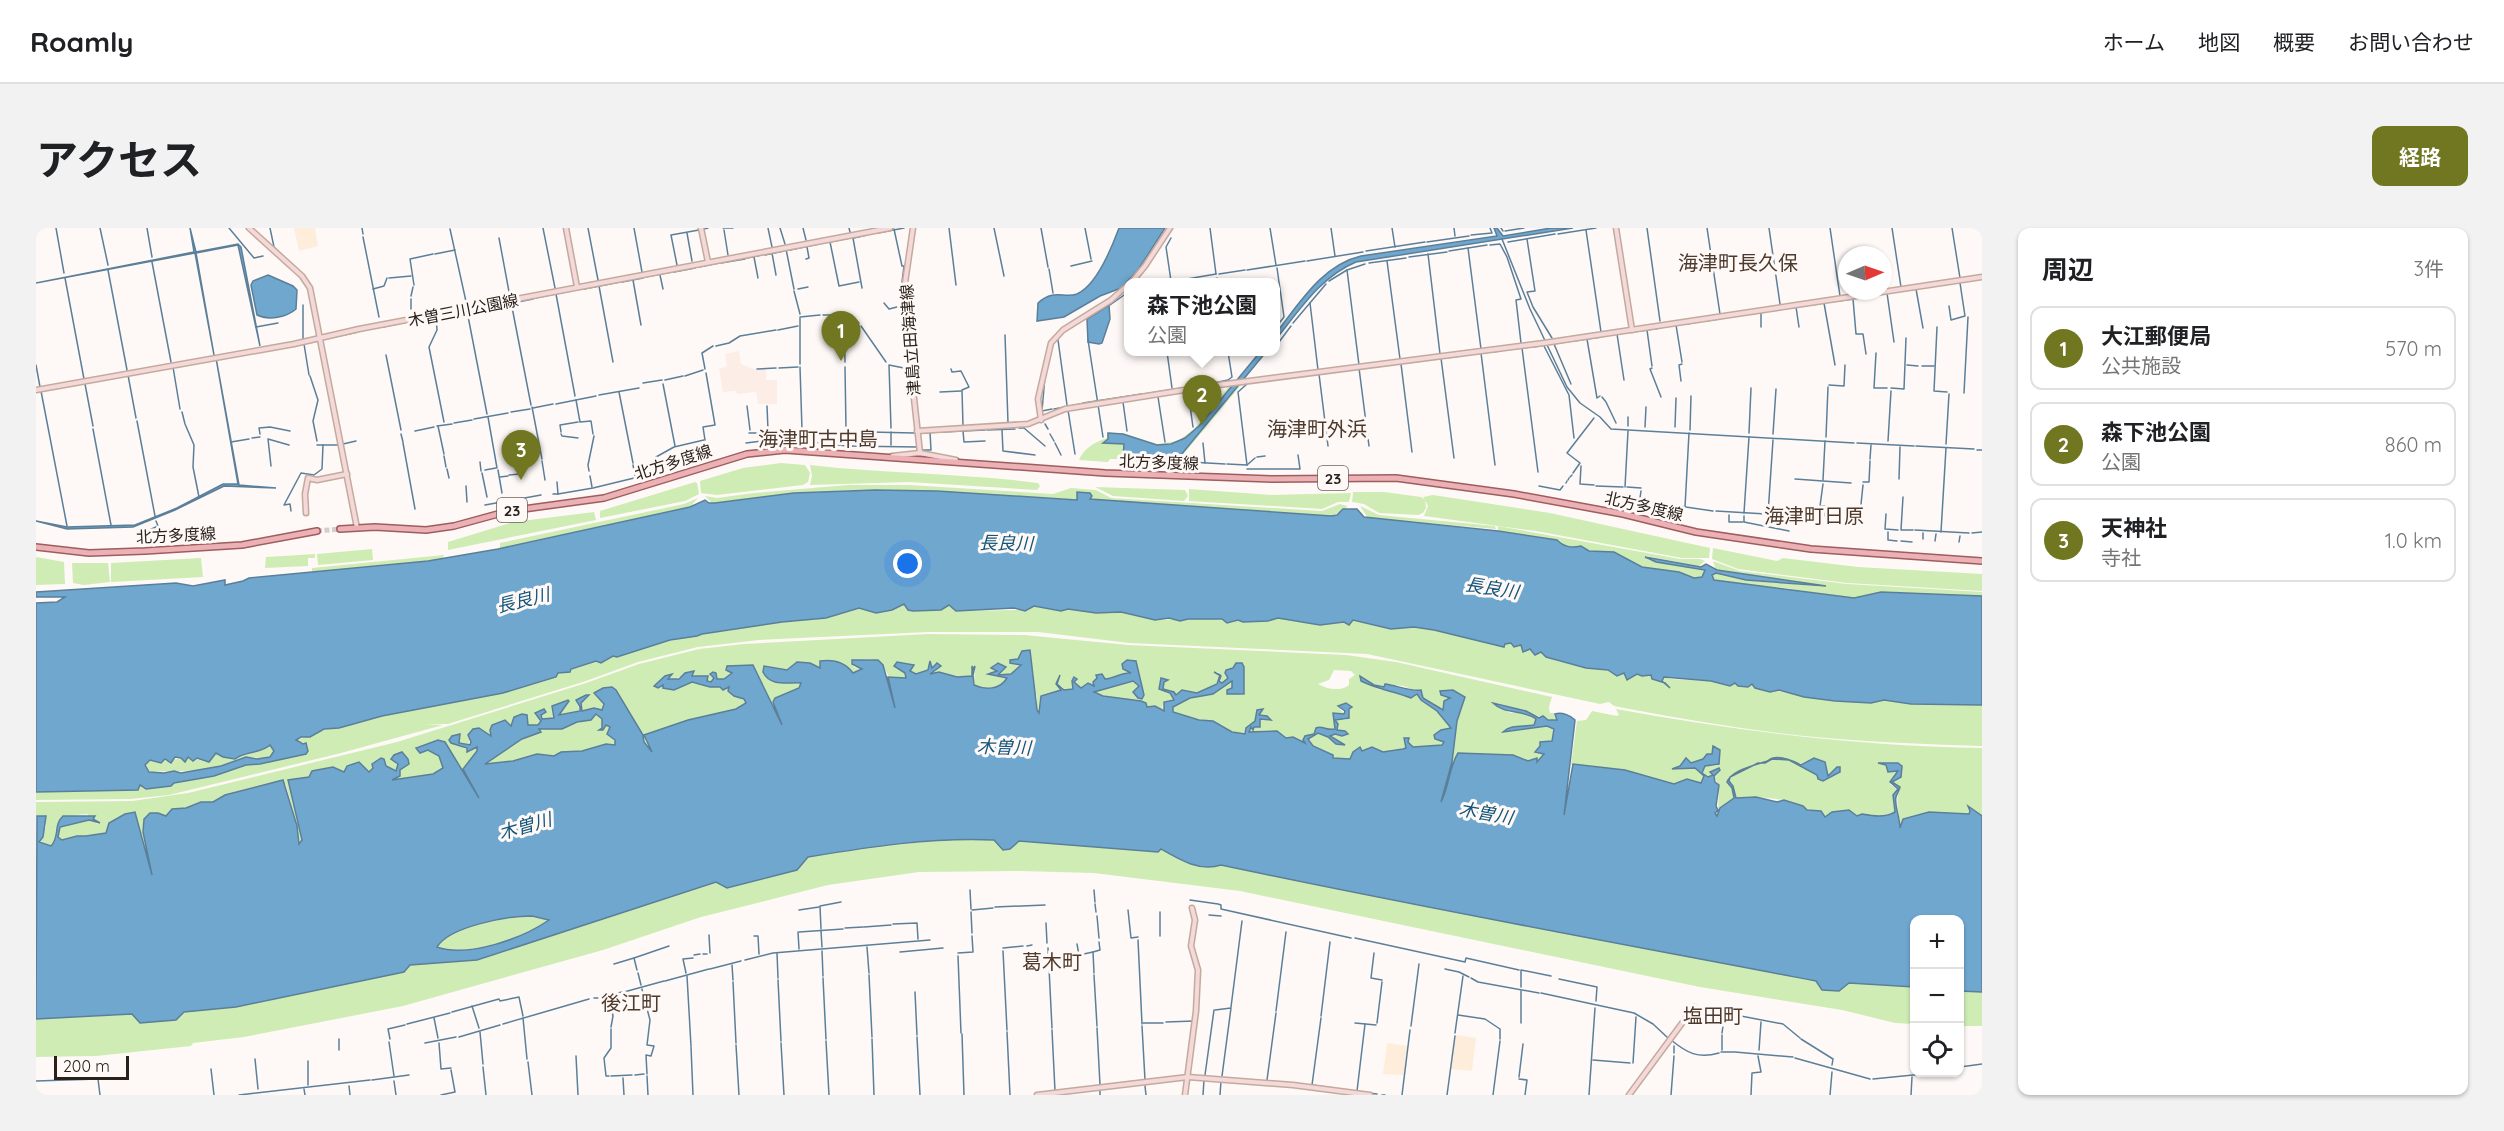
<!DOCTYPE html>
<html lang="ja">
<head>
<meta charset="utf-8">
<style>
	:root { --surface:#fff; --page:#f2f2f2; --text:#202124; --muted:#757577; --line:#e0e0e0; --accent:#717720 }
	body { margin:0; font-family:Quicksand,"Noto Sans JP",sans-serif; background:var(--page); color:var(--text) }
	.controls { position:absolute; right:18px; bottom:18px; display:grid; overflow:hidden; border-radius:12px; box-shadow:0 2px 4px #0004 }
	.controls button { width:54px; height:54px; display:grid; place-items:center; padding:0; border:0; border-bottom:2px solid var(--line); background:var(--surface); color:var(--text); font:30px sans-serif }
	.compass { position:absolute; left:1802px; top:18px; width:54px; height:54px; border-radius:50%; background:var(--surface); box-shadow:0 2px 4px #0004; rotate:88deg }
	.scale { position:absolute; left:18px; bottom:15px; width:75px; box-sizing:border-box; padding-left:6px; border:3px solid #2a211b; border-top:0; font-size:16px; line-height:21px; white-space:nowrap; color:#2a211b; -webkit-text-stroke:4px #fef9f6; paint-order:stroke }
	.you { position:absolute; left:872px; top:336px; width:21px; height:21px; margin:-15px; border:4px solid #fff; border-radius:50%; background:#1a73e8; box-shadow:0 0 0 9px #1a73e833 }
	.badge { display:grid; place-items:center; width:39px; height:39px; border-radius:50%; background:var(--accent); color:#fff; font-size:20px; font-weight:700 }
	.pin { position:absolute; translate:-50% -50px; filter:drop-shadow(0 2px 3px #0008) }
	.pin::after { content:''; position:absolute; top:32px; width:21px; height:18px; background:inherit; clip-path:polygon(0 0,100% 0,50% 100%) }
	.popup { position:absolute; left:1088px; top:50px; width:156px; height:78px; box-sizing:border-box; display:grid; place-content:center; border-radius:12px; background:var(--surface); filter:drop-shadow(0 2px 4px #0005); font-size:20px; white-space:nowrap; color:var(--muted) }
	.popup b { font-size:22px; color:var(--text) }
	.popup::after { content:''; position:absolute; left:50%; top:100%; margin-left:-12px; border:12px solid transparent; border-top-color:var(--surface) }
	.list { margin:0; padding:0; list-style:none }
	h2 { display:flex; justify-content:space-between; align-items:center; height:78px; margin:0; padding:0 24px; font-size:26px }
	h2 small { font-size:20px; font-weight:400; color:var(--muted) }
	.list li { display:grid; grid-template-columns:39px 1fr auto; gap:18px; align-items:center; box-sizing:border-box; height:84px; margin:0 12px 12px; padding:0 12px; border:2px solid var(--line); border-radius:12px }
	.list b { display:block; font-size:22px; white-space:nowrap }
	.list p { margin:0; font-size:20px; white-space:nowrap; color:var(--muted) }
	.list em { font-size:20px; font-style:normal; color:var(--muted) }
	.icon { flex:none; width:33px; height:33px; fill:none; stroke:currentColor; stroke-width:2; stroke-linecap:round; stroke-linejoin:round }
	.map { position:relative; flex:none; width:1946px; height:867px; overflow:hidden; border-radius:12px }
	header { display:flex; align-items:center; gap:36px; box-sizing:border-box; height:84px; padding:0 30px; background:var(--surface); border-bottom:2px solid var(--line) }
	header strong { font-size:28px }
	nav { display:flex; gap:33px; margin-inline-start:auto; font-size:21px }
	.intro { display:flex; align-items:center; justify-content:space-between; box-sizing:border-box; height:144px; padding:0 36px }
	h1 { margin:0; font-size:42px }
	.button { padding:15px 27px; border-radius:12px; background:var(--accent); color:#fff; font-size:21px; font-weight:700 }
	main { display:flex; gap:36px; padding:0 36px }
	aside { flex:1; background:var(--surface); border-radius:12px; box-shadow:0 2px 4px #0004 }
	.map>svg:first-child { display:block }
</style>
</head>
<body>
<header>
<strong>Roamly</strong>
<nav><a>ホーム</a><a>地図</a><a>概要</a><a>お問い合わせ</a></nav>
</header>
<div class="intro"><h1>アクセス</h1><a class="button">経路</a></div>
<main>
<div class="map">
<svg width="1946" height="867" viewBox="0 0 1946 867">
	<rect width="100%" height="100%" fill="#fef9f6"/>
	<g fill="#ffeddc">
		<path d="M258,0H279L282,18L263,23Z"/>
		<path d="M1420,807L1440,810L1436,843L1415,841Z"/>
		<path d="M1351,815L1372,818L1368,847L1347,846Z"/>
	</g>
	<path fill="#fceee6" d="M703,123L705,136L721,142L730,141V152H741V176H722L720,164L701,166L700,163L687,164L683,141L691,138L689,126Z"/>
	<g fill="#cfecb5" fill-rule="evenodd">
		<path d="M1205,157L1141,234H1084V231H1074L1072,234L1043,232C1048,220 1059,214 1071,210V204L1090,206L1121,216L1142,213L1158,201L1193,158Z"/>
		<path d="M745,235L769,237L774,245L772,254L767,257L681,267L665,265L664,253L707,240Z"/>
		<path d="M774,237C850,246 926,245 1002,255L1004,258L1001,262L873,254L774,257L776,248Z"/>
		<path d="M659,254L661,255L663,266L649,273L564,290V283Z"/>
		<path d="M812,257H873L1017,266L1035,260L1060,262L1075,270L1286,283L1304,276L1311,278L1310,281L1295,288L1054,271V265L1042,264L1041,272L901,263L823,262L758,265L676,275L669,268L681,270L718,265Z"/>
		<path d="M1059,259L1149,262L1152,268L1148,273L1077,268Z"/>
		<path d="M1153,261L1236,267L1315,265L1313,274H1302L1286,281L1153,273Z"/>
		<path d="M1317,264H1348L1385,269L1389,272L1390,280L1387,285L1382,287L1343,285L1328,276L1316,274Z"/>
		<path d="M1397,267L1514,285L1674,320L1673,330H1646L1500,303L1388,288L1392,278L1387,269Z"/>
		<path d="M662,270L654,279L464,320V315L648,276Z"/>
		<path d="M1324,278L1343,287L1459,298L1460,301L1332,290Z"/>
		<path d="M558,284L560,292L412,322V314L477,294Z"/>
		<path d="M1462,298L1644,331H1664L1669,333L1663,338L1610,328L1612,332L1668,341L1669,346L1666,349L1658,350L1643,344L1606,339L1578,325L1553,323L1525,317L1515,312L1462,303Z"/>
		<path d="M1677,320L1741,333L1747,330L1822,339L1946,346V363L1811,355L1702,341L1676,331Z"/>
		<path d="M336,321L337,332L282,337L281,326Z"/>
		<path d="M279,326V330H272V338L229,340L230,329Z"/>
		<path d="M408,327L406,331L392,333L276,344V340Z"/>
		<path d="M0,329L28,334L29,356L0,357Z"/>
		<path d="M165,330L167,349L75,354V335Z"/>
		<path d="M1677,333L1704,343L1811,356L1946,364V368L1839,365L1818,370L1779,366L1751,360L1711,358L1676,351V347L1680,345L1710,352L1789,359L1680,342Z"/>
		<path d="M36,335H72L74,354L48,357L37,355Z"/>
		<path d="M868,376L872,382C890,383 897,384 913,377L920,383L986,382L998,378L1026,383L1032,381L1060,385L1085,384L1119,392L1177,390L1195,394L1202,392C1208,395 1236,394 1242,390L1284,397L1308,394L1313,396L1315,395V392L1355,401L1378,399L1398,402L1437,410L1460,418H1469V416L1475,415L1479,419L1484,417L1494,421L1499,427L1505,424C1514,437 1555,437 1570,442C1574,443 1578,446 1583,448L1588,445L1591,451L1601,446L1607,448L1614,447L1616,451L1627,454L1626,451L1629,448L1635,451L1675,453L1694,458L1697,455L1706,458L1716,456L1718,459L1799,473L1835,475L1848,472L1875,476L1946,477V518C1886,516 1827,514 1768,508C1704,501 1641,490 1578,478L1573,474L1564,476L1331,426L1094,415L1002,404H892L723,412L662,419L602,434L550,453L412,496H389L407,497L305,525L133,567L95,571L0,572V564L101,562L104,557L110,561L115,560L178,548L210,537L224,536L270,526V515L259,513L285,502L303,500L346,488L467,465L512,452L521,446L534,444L535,441L561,433L565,435L578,428L579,429L619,416L679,403H691L712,398L790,390L823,380L840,385L856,382Z"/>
		<path d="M892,406L988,407L1092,417L1310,427L1360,434L1516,469L1513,479L1514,485H1526H1519L1522,491L1516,492L1462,476L1458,477L1475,485H1489L1500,491L1498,497L1482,498L1467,503C1482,503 1496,500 1511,498L1518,501L1516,513L1504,514V518L1499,525L1508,526L1501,534V531L1492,533L1477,527L1422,525C1413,539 1412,558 1406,574L1416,534L1421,493L1429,469L1417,462L1405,463V467L1414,471L1407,482L1387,470V465L1367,458L1349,456L1348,459L1338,457L1324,448L1325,453L1344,462H1355L1378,469L1381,466L1385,472L1401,483L1415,500L1399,506V511L1408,514L1406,517L1377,519L1372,514L1373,510H1367L1370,514L1369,521L1347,524L1336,519L1326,523L1324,519L1314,531L1297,530V527L1277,518L1275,513L1272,511L1282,505L1292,509L1300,516H1308L1294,508L1299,506L1304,508L1299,493L1300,491L1310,492L1314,485L1313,480L1316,478L1310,475L1302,478L1308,486L1297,485L1299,502L1293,503L1280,500L1278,506L1269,508V515L1256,509L1250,510L1241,503L1213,504L1215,499L1218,501V499L1220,500L1224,496L1223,492L1233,491L1230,488L1223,487L1227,481L1221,482L1219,493L1210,500L1209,507L1196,504L1177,493L1163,492L1137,484V478L1155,470L1177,466L1196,453V460L1190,464L1207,467L1208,439L1198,438L1189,445L1192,449L1185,456L1183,452L1185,449L1182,444H1178L1184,447L1180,456L1165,464L1140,467L1138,464L1127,461L1128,454L1131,453L1125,451L1123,461L1134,465L1138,471L1128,474L1126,479L1129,483L1116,478L1114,479V492L1105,473L1067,468L1058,464L1097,453L1103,458L1100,460L1101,469L1108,467L1102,439L1092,443L1095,445C1085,445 1078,450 1069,451L1066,446H1062L1059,458L1050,457L1045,460L1038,457L1037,450V461L1028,462L1026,458L1022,459L1025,463L1005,468L1003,485L1001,482V469L984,427L982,431L974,432L975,436L985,437L975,446L962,447L968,438L960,435L957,438L961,442L954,447L971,451C963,461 949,463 938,457L939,440L934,450L913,448L904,444L893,446L905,439L901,435L898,436V441L894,434L892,442L880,446L874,443L871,436L859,439L869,445V451H854L846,435L835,431L816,432L815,435L818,439L827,441L818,445L808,436H784V440C771,435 762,433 751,442L729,438L727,444C737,457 750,454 765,454L763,460L739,471L746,498L718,437L691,438L690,442L696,444L688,451H681L677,444L674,447L678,450L675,454L671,453V449C665,449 656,446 652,446C645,447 641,452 632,451L634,448H629L618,458L623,460L627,457L628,460L638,462L656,454L674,459H684L687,462L693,459V463L698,468L708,471L710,475L700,481L652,492L609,507L616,524L608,514L607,507L578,460C570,458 566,462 559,465L567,476L566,482L558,480L546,483L545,475L549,472L550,467L540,473L544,483L523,487L533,474L519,486L518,490L508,492L504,489L509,485V481L498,486L505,492L502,497L492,498L491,487L486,486L478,489L475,498L469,492L456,497L454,502L455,508L437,501L432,506L434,517L423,515L424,506L414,512C418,519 428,517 433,524L441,519V523L427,541L443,570L407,513L402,512L381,519L384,525L392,522L403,528L407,540L397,546L355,552L363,549V544L373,532L366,524L358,527L355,531L362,536L359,543L350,538L347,530H345L336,536L337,541L333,544L327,540V537H311L308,544L297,539L276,543L273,549L253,556L266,612L263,617L261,598L250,557L245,552L189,567L177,574H165L150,580L136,581L131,588C120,587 115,581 107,593L117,646L102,602L99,584L89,586L70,605L50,608H41L26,612L22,609L24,599L53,592L62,596L63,595L51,586L27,588L20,600L19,614L14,618L3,614L10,598L6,587L0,588V574L96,573L152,565L361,514L550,455L603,436L663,421L708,416ZM1298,442L1315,443L1319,447L1313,451V457C1304,464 1291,461 1282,456L1293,452Z"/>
		<path d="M1580,481C1702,503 1822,518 1946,520V588L1933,579V586L1893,584L1867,591L1864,600C1864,585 1858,575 1864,560L1856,555L1857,552L1854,556L1862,562L1859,565L1857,574L1859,584L1840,589L1830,587L1821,588L1813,582L1796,584L1789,589L1785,583L1771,582C1762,570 1717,568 1701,570L1698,567L1696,573L1684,580L1681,589L1679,585L1682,582L1683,558L1678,548L1684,542L1683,540L1674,544L1677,547L1672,549L1666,545L1669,538H1681L1684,524L1681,519H1676L1677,526H1671L1667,531L1655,535L1650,530L1644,538L1636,542L1659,540L1668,548L1666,555L1653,551L1638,556L1589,542L1548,537H1535L1541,493L1550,492L1556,483L1581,488L1583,487ZM1775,531L1783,532L1790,538L1792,548L1801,539H1803L1804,545L1788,553L1782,551L1781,547L1762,537V535L1769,536Z"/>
		<path d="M560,486L566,491V500H564L567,502L570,497L574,499L571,506L579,512V517L546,523L525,524L518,528L501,526L477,533L449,536L485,511L504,504L503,501C520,500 545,497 560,486Z"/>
		<path d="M234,517L238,521L237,527C225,534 221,528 211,529C202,530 193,536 185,538C160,545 137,542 113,544L109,537L114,532C123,536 141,530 151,530C158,529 165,534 173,534L180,525L187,529L199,531C209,523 224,526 234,517Z"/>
		<path d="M929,610L958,612L974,621L983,613L1121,624L1125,621C1143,632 1164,644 1185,637C1383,679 1581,715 1780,753L1786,762L1813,755L1878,759V796L1859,795L1806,782L1664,759L1204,663L1058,645L984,643L883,644L792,657L665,689L567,722L367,778L208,809L157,815L155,818L60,828L0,829V791L148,784L200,779L367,744L374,737L441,732L680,654L692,660L761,642L772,629L834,619Z"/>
		<path d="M492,688L513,692C486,710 434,729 401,719C414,697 468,691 492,688Z"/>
		<path d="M1924,763L1946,764V798H1924Z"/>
	</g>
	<g fill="#70a7cf" stroke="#5b7f99" stroke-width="1.5" fill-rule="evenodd">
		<path d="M154,0L160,24L202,16L205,19L224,118L202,17L160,25L178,127L159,25L0,55L158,24Z"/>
		<path d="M1083,0H1129L1102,42L1085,60L1064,68L1028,89L1001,93L1002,75C1019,60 1028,71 1041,66C1061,57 1076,19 1083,0Z"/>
		<path d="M1458,0H1461L1467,8L1515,0H1537L1320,34C1284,49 1263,83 1240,111V105C1263,76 1286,37 1325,28L1461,8Z"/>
		<path d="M232,47L257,58L261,62L260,81C251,89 233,93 221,87L215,57L217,53Z"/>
		<path d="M1073,77L1074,91L1066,115L1063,116L1052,114L1051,91Z"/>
		<path d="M1224,124H1230L1140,233L1089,231L1087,230L1088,216L1067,215L1072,211V205L1087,206L1121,217L1135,216L1149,210L1163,198Z"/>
		<path d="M180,130L203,257L240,260L188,258L139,282L97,299L31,301L0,293L31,299L99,297L141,280L187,256H202Z"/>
		<path d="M839,262L901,263L1041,272V264L1054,265L1056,268L1054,271L1295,288L1301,287L1307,281H1321L1328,289L1462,303L1521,312C1528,319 1535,320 1545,318L1553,323L1578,324L1606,339L1643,344L1658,350L1666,349L1669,342L1620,334L1609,329L1665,339L1670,336L1681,342L1790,358L1710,352L1680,345L1676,347L1678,352L1818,370L1845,364L1946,368V477L1875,476L1848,472L1835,475L1799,473L1768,469L1743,462L1734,464L1719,460L1716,456L1712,459L1702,458L1699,455L1694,458L1675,453L1628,449L1626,453L1634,460L1629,455L1616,451L1615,447L1606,448L1601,446L1591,452L1588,445L1581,448L1572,442L1550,440L1510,429L1505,424L1499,427L1494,421L1487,424L1485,417L1478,419L1475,415L1469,416L1468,419L1398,402L1378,399L1355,401L1317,392L1313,397L1308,394L1284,397L1242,390L1232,393L1207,394L1202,392L1191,395L1186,391H1152L1144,393L1133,390L1119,392L1085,384L1060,385L1032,381L1025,383L998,378L989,383L978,380L920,383L913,377L905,382L877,383L872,382L868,376L856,382L840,385L823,380L790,390L746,394L666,406L661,408L634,412L581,429L577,428L565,435L560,433L535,441L534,444L522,445L520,449L467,465L346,488L303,500L288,501L274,509H265L260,512L267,516L270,515L272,523L270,526L224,536L210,537L178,548L138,555L135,558L110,561L104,557L102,562L0,564V375L21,374L29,369H0V364L140,355L157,358L189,352V357L207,353L213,350L392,333L462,321L654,279L669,272L673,275H679L758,265ZM234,517L238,523L234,529L221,531L210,529L185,538L145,545L138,543L128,545L113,544L109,537L114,532L125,535L129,531L135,535L139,529L145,530L149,534L152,529L157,533L161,530L173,534L180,525L187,529L199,531C209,523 224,526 234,517Z"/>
		<path d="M994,422L1001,482L1003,485L1005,468L1025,462L1020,456L1024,447L1021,456L1028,462L1037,461L1036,453L1038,449L1041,451L1038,454L1045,460L1052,455L1058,458L1057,454L1061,450L1060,447L1066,446L1069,451C1078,451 1085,444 1095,445L1087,441L1086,436L1091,432L1100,433L1108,467L1106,471L1102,470L1097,464L1103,458L1097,453L1058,464L1067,468L1105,473L1110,475L1111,479L1119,478L1128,483V474L1138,472L1134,465L1123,461L1125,450L1132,452L1128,454L1127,461L1138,464L1140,467L1146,462L1161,465L1181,456L1184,447L1178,444L1185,448L1183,453L1186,455L1192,450L1189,445L1190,442L1197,440L1200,435H1206L1208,439V466H1191V462L1196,460V453L1177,466L1154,470L1137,479V484L1163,492L1177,493L1196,504L1209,506L1210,500L1219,493L1221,482L1227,481L1223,487L1231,488L1235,492L1224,491V499H1218L1217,502L1215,499L1213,504L1241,503L1250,510L1257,509L1269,515L1267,512L1269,508L1278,506L1280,500C1286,497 1291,503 1299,501L1297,485L1308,486L1309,483L1302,478L1310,475L1316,479L1313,481V490L1299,492L1302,496L1301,502L1309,503L1312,506L1306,508L1299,506L1294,508L1309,517L1300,516L1292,509L1282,505L1272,511L1277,518L1297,527V530L1314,531L1317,524L1324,519L1326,523L1336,519L1347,524L1367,521L1370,520L1368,510H1373L1372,514L1377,519L1406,517L1408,514L1399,511L1398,507L1405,502L1415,500L1401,483L1385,472L1381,466L1375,470C1358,463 1343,462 1325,453L1324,448L1338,457L1348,459L1349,456C1359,457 1376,464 1385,462L1387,470L1407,482L1408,473L1414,470L1405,467L1404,463L1417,462L1429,469L1421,493L1416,534L1405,574C1413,559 1413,539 1422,525L1477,527L1492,533L1501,530V534L1508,526L1499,524L1504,518V514L1516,513L1518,501L1511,498C1496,500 1482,502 1467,504C1475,496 1487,499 1498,497L1500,491C1486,481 1469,487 1457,475L1490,483L1503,490L1507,488L1512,492H1521L1519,486C1526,484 1534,487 1539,492L1528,587L1537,536L1589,542L1638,556L1651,551L1665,555L1668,548L1659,540L1636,541L1644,538L1650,530L1655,535L1667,531L1671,526H1676L1677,518L1684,522L1683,536L1669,538L1666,545L1672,549L1677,547L1674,544L1683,540L1684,542L1678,548L1679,554L1683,557L1680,578L1682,582L1679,585L1681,588L1684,580L1698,570L1696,560L1691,554C1696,542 1717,538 1728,534C1732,534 1734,530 1737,530C1745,528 1758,533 1765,537L1778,530L1789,534L1792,548L1801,539H1804V544L1787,553L1782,551L1781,547L1753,532L1736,531L1729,535H1722L1694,549L1693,553L1697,558L1700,570L1720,569L1741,574L1748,572L1767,578L1771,582L1785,583L1789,589L1796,584L1813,582L1821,588L1826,586C1837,588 1849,590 1859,584L1857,567L1862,561L1854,554L1862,543L1852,544L1850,537L1842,535H1862L1866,538L1865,549L1856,554L1864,559C1863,563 1861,566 1860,569C1858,576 1864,590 1864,600L1867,591L1893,584L1933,586L1934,583L1932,578L1946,588V764L1924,763V692H1878V759L1813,755L1803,763L1786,762L1780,753C1581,715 1383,679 1185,637C1164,644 1144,632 1125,621L1122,624L983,613L974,621L967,622L958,612C896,609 833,619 772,629L761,642L691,660L680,654L441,732L374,737L368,744L200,779L148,784L140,792L104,795L96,786L0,791L1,588H10L7,609L3,614L15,618C24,609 17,597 27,588H59L57,591L64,595L53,592L24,599L22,609L26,612L41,608H50L70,605L73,595L89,586L99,584L116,647L107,604L108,591L114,585H122L130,588L136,581L150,580L165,574H177L189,567L247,552L261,598L263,616L266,612L252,552L273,549L276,543L297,539L308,544L311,538L323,534L333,544L337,540L336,536L345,530L348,531L350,538L360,543L362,536L355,531L358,527L366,524L372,531L373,536L364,542V548L356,552L397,546L407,540L403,528L392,522L384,525L380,520L402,512L409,514L443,570L427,541L441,523V519L431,524V520L415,515L413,512L416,508L424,506L423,515L434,517L435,514L432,507L437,501L443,500L455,508L454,502L456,497L469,492L475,498L478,489L486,486L491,487L492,497H502L505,493L499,485L508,481L510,484L505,487L506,491L518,490L516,478L532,472L533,473L523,487L544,483V479L540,472L550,467H553L545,475L546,483L558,480L566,482L568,476L558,465L567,460L576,459L580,462L607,507L608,514L616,524L608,507L652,492L700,481L710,475L708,471L698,468L692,463L693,459L687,462L684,459H674L656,454L638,462L627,460V457L622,460L618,458L629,448L636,446L632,451H643L649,445L658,443L656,448H672L671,453L675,454L678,450L674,446L677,444L680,445L681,451H688L696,445L690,442L691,438L717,437L746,497L737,474L739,470L763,460L765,455C752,454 734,459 727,444L728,438L751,442L761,434L774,435L784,440V433C798,431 809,434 817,445L826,441L816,436V432H842L847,437L859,480L852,449L870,450L869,445L858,438L861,434L878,437L874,443L880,446L892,442L894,433L896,440L901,435L905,438L894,446L903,444L921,449L936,448V438L937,441L939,438L937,447L938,457C949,462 964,462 971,450L952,446L961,443L955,440L962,435L970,439L962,447L975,446L985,437L974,435V432L982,431L986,423ZM560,486L566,491V500L563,502H567L570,497L574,499L571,506L579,512V517L570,516L546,523L525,524L518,528L501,526L477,533L449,536L486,511L505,504L503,501H526L541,494L555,492ZM496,688L513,692C487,710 433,730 401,719C414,698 472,688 496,688Z"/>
	</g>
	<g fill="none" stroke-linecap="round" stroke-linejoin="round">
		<g stroke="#5b7f99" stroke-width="1.5">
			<path d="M20,0L28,45"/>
			<path d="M64,0L72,37"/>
			<path d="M111,0L116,29"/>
			<path d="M193,0L218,30L227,28"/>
			<path d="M234,0L238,19L245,26"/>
			<path d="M326,0L327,6"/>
			<path d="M507,0L519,60"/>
			<path d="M552,0L562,52"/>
			<path d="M598,0L606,44"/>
			<path d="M687,0H697"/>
			<path d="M732,0L736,19"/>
			<path d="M744,0L749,16"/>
			<path d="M767,0L770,12"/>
			<path d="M813,0L814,4"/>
			<path d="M913,0L920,57"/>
			<path d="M958,0L968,48"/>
			<path d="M1005,0L1012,39"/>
			<path d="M1049,0L1055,31"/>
			<path d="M1174,0L1180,46"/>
			<path d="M1234,0L1240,37"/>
			<path d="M1295,0L1299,28"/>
			<path d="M1356,0L1359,19"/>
			<path d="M1418,0L1419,8"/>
			<path d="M1465,0L1467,3"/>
			<path d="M1611,0L1624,93"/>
			<path d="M1671,0L1684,86"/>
			<path d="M1733,0L1744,76"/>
			<path d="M1794,0L1804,68"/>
			<path d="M1856,0L1865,59"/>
			<path d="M1916,0L1924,50"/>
			<path d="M414,1L431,78"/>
			<path d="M668,1L672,0"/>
			<path d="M858,1L866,38H868L866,54"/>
			<path d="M688,2L692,27"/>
			<path d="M1550,2L1565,104"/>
			<path d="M1469,3L1488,0"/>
			<path d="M651,5L656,33"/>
			<path d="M842,5L868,0"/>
			<path d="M1522,6L1560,0"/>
			<path d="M1435,7L1456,5L1454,0"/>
			<path d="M327,9L343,89"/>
			<path d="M463,10L474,69"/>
			<path d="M817,10L826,60"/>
			<path d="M818,10L831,7"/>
			<path d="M1135,10L1130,19L1135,53"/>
			<path d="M1466,11L1494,81L1531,159L1544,175L1564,189L1575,201L1818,215"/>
			<path d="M1491,11L1499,63L1491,64L1497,79L1516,110"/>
			<path d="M794,14L803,58L823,54"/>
			<path d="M794,14L814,10"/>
			<path d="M1391,14L1433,8"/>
			<path d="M1472,14L1519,6"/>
			<path d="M1454,17L1464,16L1471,29L1485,71L1480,72L1485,115"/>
			<path d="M1432,20L1445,121"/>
			<path d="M750,21L758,61"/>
			<path d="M754,22L792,14"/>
			<path d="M1330,23L1389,14"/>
			<path d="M1413,23L1451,17"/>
			<path d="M736,25L740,47"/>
			<path d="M399,26L419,22"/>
			<path d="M1392,26L1404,126"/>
			<path d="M729,27L748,23"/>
			<path d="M718,29L722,50"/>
			<path d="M1373,29L1411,24"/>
			<path d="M711,30L726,27"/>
			<path d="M770,31L773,30L771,19"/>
			<path d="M1271,33L1327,24"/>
			<path d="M1351,33L1364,131"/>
			<path d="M116,34L135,134"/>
			<path d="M685,35L709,31"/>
			<path d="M1333,35L1370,30"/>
			<path d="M641,37L635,7L663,2"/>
			<path d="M1035,38L1056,33"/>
			<path d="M663,39L683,35"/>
			<path d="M1013,41L1017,65"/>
			<path d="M72,42L91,142"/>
			<path d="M1211,42L1269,33"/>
			<path d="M1311,42L1323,137"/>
			<path d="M638,44L659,40"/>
			<path d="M1183,46L1209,42"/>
			<path d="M624,47L627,61"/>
			<path d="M609,49L636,44"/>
			<path d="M29,50L48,151"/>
			<path d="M353,50L375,48"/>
			<path d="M1181,50L1182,55"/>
			<path d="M1151,51L1180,46"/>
			<path d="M597,52L605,97"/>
			<path d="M1293,53L1311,42L1329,36"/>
			<path d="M586,54L607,50"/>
			<path d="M1127,55L1149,51"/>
			<path d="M378,57L374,31L397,26"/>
			<path d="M563,58L577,134"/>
			<path d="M337,61L348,58L351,50"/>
			<path d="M548,61L584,54"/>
			<path d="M762,61L772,59"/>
			<path d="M1880,61L1887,100"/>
			<path d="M758,63L764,86"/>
			<path d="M1851,65L1858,114"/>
			<path d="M520,66L539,168"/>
			<path d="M375,68L377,59"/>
			<path d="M499,70L535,63"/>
			<path d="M475,74L495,177"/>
			<path d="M1795,74L1817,71L1820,106H1827L1830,126"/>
			<path d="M477,75L497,71"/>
			<path d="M848,75L853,81L865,78L866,57"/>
			<path d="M1274,75L1282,142"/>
			<path d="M1788,75L1799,137"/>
			<path d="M1074,77L1091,65"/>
			<path d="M1776,77L1788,75"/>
			<path d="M454,78L475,74"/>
			<path d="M1913,78L1915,92L1929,88L1924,55"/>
			<path d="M1760,79L1763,99"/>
			<path d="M375,81V71"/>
			<path d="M1747,81L1774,77"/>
			<path d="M431,83L451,186"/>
			<path d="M1732,83L1744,82"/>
			<path d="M1725,85V99"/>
			<path d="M411,87L452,79"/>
			<path d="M787,87H806"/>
			<path d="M808,87L809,134"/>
			<path d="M1707,87L1730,84"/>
			<path d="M808,88L818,90L823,95"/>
			<path d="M400,89L401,102L393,119L408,194"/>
			<path d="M764,89L784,87"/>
			<path d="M1686,90L1705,87"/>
			<path d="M1670,93L1683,91"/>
			<path d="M374,94L409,87"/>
			<path d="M1257,95L1290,56"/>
			<path d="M1651,96L1667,93"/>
			<path d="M1640,97L1646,134"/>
			<path d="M825,98L850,134"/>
			<path d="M220,99L242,95"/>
			<path d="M347,99L371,94"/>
			<path d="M1240,99L1248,89L1241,40"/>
			<path d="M1627,99L1648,96"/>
			<path d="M1901,99L1898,163L1911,164"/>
			<path d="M742,102L762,98"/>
			<path d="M1611,102L1616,138"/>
			<path d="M324,103L344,99"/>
			<path d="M1597,104L1625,100"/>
			<path d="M1581,106L1588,152"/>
			<path d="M969,107L972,195"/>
			<path d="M303,108L322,104"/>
			<path d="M1567,108L1595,104"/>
			<path d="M1551,111L1561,170L1564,168"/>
			<path d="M267,112V77"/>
			<path d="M1022,112L1031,177"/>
			<path d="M1052,112L1067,209"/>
			<path d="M1538,113L1565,109"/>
			<path d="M271,115L268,116L273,147"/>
			<path d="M680,118L693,115L704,108L740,102"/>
			<path d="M1240,118L1255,98"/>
			<path d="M1508,118L1533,167L1538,210"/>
			<path d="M1486,120L1502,244"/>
			<path d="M1467,122L1505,118"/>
			<path d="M1131,124L1136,160"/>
			<path d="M1445,125L1459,237"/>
			<path d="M1840,125L1838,160H1851"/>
			<path d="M350,127L365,202"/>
			<path d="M1426,127L1465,123"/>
			<path d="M1405,130L1418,230"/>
			<path d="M1410,130L1424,128"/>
			<path d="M764,136V90"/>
			<path d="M1365,136L1376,224"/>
			<path d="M0,137L4,159"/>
			<path d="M1871,137L1882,138"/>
			<path d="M1886,138H1898"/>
			<path d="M137,139L144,181"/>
			<path d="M764,139L766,202"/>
			<path d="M809,139L810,201"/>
			<path d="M743,140L762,139"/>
			<path d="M876,140H883"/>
			<path d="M1323,140L1333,218"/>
			<path d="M1616,140L1614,141L1625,169"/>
			<path d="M669,141L666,125L677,118"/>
			<path d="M721,141L740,140"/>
			<path d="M915,141L916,144L925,143L933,159L926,162L927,198"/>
			<path d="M1283,146L1292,218"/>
			<path d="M92,147L100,190"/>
			<path d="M274,148L282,172L277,193L281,213"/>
			<path d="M649,148L667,142"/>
			<path d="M1009,148L1006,183L1016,181"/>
			<path d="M629,152L647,148"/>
			<path d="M1645,153L1643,137L1646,136"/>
			<path d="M607,155L626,152"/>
			<path d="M49,156L57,198"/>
			<path d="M627,156L639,218"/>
			<path d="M1211,156L1202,164L1211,237"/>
			<path d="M1535,156L1518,116L1535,113"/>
			<path d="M1168,157L1192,152L1196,149L1192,124"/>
			<path d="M1793,157L1808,158L1809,137"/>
			<path d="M1855,160L1868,161L1870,110"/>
			<path d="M5,163L31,298"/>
			<path d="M583,164L597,235"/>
			<path d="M904,164L925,163"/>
			<path d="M1152,164L1157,199"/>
			<path d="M1928,165L1932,89"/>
			<path d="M1108,166L1165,157"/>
			<path d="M563,167L603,160"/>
			<path d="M1122,169L1129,214"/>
			<path d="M1566,169L1570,174L1580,195"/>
			<path d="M880,171L881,182"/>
			<path d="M540,172L544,194L555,193L557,206"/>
			<path d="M1087,174L1091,203"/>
			<path d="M1047,175L1106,166"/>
			<path d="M520,176L560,168"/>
			<path d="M711,178L714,202"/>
			<path d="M731,178L732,202"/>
			<path d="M496,179L506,231"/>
			<path d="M497,180L517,176"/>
			<path d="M1018,181L1045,176"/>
			<path d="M1032,182L1039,226"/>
			<path d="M146,184L149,196L158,217L157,239L163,269"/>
			<path d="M475,184L494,181"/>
			<path d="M452,189L461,240"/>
			<path d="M882,190L883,196"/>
			<path d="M438,191L472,185"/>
			<path d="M101,193L119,288"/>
			<path d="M418,195L436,192"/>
			<path d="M1009,196L1012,201"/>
			<path d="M401,198L416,196"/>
			<path d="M402,198L408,226"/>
			<path d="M1592,198V189"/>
			<path d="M1609,199L1610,179"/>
			<path d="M1639,199L1640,170"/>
			<path d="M855,200L853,137L873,141"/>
			<path d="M983,200H988L1009,218"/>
			<path d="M57,201L75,297"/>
			<path d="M951,202L979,201"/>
			<path d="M966,202L967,223L999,227"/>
			<path d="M1654,202L1655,168"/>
			<path d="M379,203L398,199"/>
			<path d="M927,203L928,214L949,213"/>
			<path d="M525,204L524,197L542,194"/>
			<path d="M789,204H831"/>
			<path d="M834,204L878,205"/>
			<path d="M855,204V217"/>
			<path d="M906,204L949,202"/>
			<path d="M713,205H720"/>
			<path d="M722,205H742"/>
			<path d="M744,205L788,204"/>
			<path d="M887,205L904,204"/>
			<path d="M1713,205L1715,160"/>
			<path d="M224,206L223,200L234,199L254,203"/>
			<path d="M365,206L367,214"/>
			<path d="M525,206L526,208L542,210"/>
			<path d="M1014,206L1018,213"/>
			<path d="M1737,206L1740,161"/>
			<path d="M1790,209L1792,159"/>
			<path d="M216,210L224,209"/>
			<path d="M669,212L667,199L679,197L670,145"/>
			<path d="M1737,212L1732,286L1753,287"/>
			<path d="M767,213L811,218L810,206"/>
			<path d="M1852,213L1855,163"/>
			<path d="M195,214L213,211"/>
			<path d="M367,215L379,281"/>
			<path d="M710,215L734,212L766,213V205"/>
			<path d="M1019,215L1025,227"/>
			<path d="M1167,215L1169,235"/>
			<path d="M1821,215L1878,218"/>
			<path d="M307,216L320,213"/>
			<path d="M1910,216L1913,166"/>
			<path d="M281,217H302"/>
			<path d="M811,218L881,219"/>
			<path d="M1880,218L1938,221"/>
			<path d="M886,222H895L894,204"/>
			<path d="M1941,222H1946"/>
			<path d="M408,228L410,239"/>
			<path d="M620,229L638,219L668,212"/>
			<path d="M1221,229L1229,228"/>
			<path d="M1834,231L1835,217"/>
			<path d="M506,233L509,252"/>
			<path d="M444,234L445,243"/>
			<path d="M1154,234L1189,236"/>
			<path d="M1191,236L1211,237L1219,230"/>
			<path d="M597,237L599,248"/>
			<path d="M235,238L232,211L253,217"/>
			<path d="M1545,238L1544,256L1558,257"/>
			<path d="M411,241L413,250"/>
			<path d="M1211,241H1264L1262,227"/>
			<path d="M449,242L460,240"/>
			<path d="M462,242L466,265"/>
			<path d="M553,243L552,237L558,208"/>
			<path d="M446,245L451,269"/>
			<path d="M1537,245L1544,235L1531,225L1558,190"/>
			<path d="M473,247L484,246"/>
			<path d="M554,248L556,259"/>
			<path d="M464,249L472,248"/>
			<path d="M1534,249L1536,247"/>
			<path d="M1759,251L1815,255"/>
			<path d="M1863,251L1864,219"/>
			<path d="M1532,252L1533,250"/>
			<path d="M1787,252L1789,213"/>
			<path d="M1827,254H1833L1834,233"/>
			<path d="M1530,255L1531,253"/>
			<path d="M1787,256L1784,278H1789V288"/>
			<path d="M430,258L431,274"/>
			<path d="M1503,258L1524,262L1527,258"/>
			<path d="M1560,258L1587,259"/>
			<path d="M1589,259L1592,203"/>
			<path d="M1591,259L1605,260"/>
			<path d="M1605,263L1604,270L1620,275"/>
			<path d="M517,266H522L521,254"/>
			<path d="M522,266L557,260L627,243"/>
			<path d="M1867,269L1865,302H1877"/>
			<path d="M1623,275L1634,276"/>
			<path d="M449,277L505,267"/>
			<path d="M1636,277L1677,283"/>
			<path d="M1649,279L1653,205"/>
			<path d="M255,283L254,276L248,277L265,245L278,247L286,241L287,217"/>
			<path d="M1680,283L1730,286"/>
			<path d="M1708,285L1713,209"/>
			<path d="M1850,286L1849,301L1862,302"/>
			<path d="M1693,287V294H1707"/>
			<path d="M1708,288V294L1753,303"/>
			<path d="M1809,297L1811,287L1824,286L1827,257"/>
			<path d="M103,300L105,306L122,298L120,293"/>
			<path d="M1879,302L1933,305"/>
			<path d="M1852,304V312L1861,313"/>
			<path d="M1905,304L1910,220"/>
			<path d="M1936,305L1946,304"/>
			<path d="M1887,311V305"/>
			<path d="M1865,313L1876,314"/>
			<path d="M1899,313L1900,306"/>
			<path d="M1923,314L1924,308"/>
			<path d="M934,662L935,681"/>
			<path d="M1058,662L1059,674"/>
			<path d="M1154,672L1182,676L1185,677V681L1315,710"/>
			<path d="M1059,676L1060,684"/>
			<path d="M959,679L1009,677"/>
			<path d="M763,682L783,679"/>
			<path d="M936,682L957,680"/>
			<path d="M1092,682L1095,710L1102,709"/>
			<path d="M935,684L936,705"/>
			<path d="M1173,687L1185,688"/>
			<path d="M1061,688L1063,710"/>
			<path d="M1010,695L1011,715"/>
			<path d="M857,696L881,695L882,711"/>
			<path d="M828,699L855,697"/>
			<path d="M809,700L827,699"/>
			<path d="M785,701L784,678L805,674"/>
			<path d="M785,703L786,719"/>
			<path d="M762,704L763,721"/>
			<path d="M763,704L807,701"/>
			<path d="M673,707L674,725"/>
			<path d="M718,708H722L723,726"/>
			<path d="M1124,708V684"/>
			<path d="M1319,710L1429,734L1430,730L1483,742"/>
			<path d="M1102,712L1106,796"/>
			<path d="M1041,716L1043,727L1057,724"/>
			<path d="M991,718L996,717"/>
			<path d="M831,719L833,745"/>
			<path d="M967,720L987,718"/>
			<path d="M1012,720L1016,800"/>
			<path d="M786,723L787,748"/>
			<path d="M967,723L971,802"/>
			<path d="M864,724L907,720"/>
			<path d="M741,725L742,750"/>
			<path d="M922,725L937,724L936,708"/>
			<path d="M1338,725L1335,750L1346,752"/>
			<path d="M667,726H671"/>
			<path d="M658,727L664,726"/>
			<path d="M922,728L925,805"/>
			<path d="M598,730L633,718"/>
			<path d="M709,732L737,725L894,712"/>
			<path d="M578,736L598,730L601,742"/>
			<path d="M696,737L697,752"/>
			<path d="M674,741L705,733"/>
			<path d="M1409,741L1423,744L1433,749"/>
			<path d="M602,745L605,757"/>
			<path d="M650,745L647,731L657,730"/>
			<path d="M1058,745L1057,724L1064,722L1063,714"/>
			<path d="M833,747L836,809"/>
			<path d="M1058,747L1061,798"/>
			<path d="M651,748L655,818"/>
			<path d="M787,750L790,811"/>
			<path d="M1435,750L1442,754L1503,765"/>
			<path d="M1523,751L1561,759L1560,773"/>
			<path d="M742,752L745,813"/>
			<path d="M629,753L673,741"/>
			<path d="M697,754L700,815"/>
			<path d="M1485,759V742L1515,748"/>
			<path d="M606,761L608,771"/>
			<path d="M588,764L628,753"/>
			<path d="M879,764L881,807"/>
			<path d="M1505,765L1598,785L1617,796L1632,810"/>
			<path d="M566,769L586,764"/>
			<path d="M573,769L577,788L575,799"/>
			<path d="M558,770H562"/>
			<path d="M609,773L614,792L611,817L618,818L615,828L610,827L611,846"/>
			<path d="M436,778L443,800"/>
			<path d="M1195,779L1206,693"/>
			<path d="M1179,782L1195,780L1186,848"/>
			<path d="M1240,783L1250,704"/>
			<path d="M416,784L463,771L464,773L483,769L487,788"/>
			<path d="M1422,787L1449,791L1464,801V811"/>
			<path d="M1285,788L1294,714"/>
			<path d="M398,790L402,810"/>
			<path d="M487,790L491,831"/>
			<path d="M1285,790L1276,857L1297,860"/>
			<path d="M1130,794L1158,793"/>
			<path d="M1107,795H1127"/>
			<path d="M1319,795L1340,797"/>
			<path d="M1341,795L1346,754"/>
			<path d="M1485,795V763"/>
			<path d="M1687,795L1689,785L1747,796L1764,810"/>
			<path d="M371,796L414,785"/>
			<path d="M467,796L553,771"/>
			<path d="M1106,798L1109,852"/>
			<path d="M1375,798L1383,736"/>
			<path d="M1061,800L1064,857"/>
			<path d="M1016,802L1019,863"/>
			<path d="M444,804L447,836"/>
			<path d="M971,804L974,867"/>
			<path d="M1419,805L1427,748"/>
			<path d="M1686,805L1687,798"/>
			<path d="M926,806L928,867"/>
			<path d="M423,809L464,797"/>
			<path d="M881,809L884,867"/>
			<path d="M303,811V822"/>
			<path d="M354,811L352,801L369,797"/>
			<path d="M836,811L838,867"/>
			<path d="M1765,811L1797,831L1796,837"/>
			<path d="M1635,812C1651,825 1662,831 1683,825"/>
			<path d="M790,813L793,867"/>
			<path d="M353,814L358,848"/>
			<path d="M389,815L420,809"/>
			<path d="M403,815L405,841L415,840"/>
			<path d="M745,815L748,867"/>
			<path d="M700,817L703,867"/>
			<path d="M655,819L657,867"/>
			<path d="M1686,822V807"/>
			<path d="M1723,822L1725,794"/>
			<path d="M1685,824H1699L1757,829"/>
			<path d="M1638,825V818"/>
			<path d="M540,828L542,867"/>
			<path d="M1759,830L1834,851"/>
			<path d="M219,831L222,861"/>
			<path d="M1557,832L1594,835"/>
			<path d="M272,833V857"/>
			<path d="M492,834L496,867"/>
			<path d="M1597,835L1600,789"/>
			<path d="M447,839L450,867"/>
			<path d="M1924,839L1946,836"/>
			<path d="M175,841L178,867"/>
			<path d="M599,847L608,846"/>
			<path d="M1169,847L1178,782"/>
			<path d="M573,848H570L568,830L575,820V801"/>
			<path d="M575,848L596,847"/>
			<path d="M611,848L612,867"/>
			<path d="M1483,849L1487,816"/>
			<path d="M587,850L588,867"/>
			<path d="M1483,851L1491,852L1489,867"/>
			<path d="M1837,851L1907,844"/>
			<path d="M336,852L373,847"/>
			<path d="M1231,852L1240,785"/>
			<path d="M0,853L62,851L64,867"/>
			<path d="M358,853L360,867"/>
			<path d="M313,858L314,867"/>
			<path d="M1109,858L1110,867"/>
			<path d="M268,861L269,867"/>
			<path d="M1064,863V867"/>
			<path d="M1321,863L1329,796"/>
			<path d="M1332,865L1341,866"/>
			<path d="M203,867L334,852"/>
			<path d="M405,867L419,864L415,842"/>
			<path d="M1167,867L1168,852"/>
			<path d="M1184,867L1185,853"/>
			<path d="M1346,867H1349"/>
			<path d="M1366,867L1374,802"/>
			<path d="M1411,867L1419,808"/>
			<path d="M1457,867L1464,813"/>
			<path d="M1553,867L1559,780"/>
			<path d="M1635,867L1638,828"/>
			<path d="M1715,867L1716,845L1725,844L1722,828"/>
			<path d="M1794,867L1796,844"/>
			<path d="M1875,867L1876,849"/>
		</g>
		<path stroke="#d4ceca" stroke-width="5" stroke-dasharray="5 2.5" stroke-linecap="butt" d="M281,303L304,301"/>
		<defs>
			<g id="secondary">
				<path d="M213,0L266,48L274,60L321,300"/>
				<path d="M530,0L541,59"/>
				<path d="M665,0L672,34"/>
				<path d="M877,0L869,55L868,79L884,225"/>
				<path d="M1580,0L1596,102"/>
				<path d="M1095,55L1109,38L1134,0"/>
				<path d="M0,162L258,116L323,101L854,0"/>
				<path d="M1005,192L1002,171L1015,115L1027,102L1075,72L1092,57"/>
				<path d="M881,203L992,196L1029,181L1167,159L1508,115L1946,49"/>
				<path d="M856,228L884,225L920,232"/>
				<path d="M270,285L269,266L272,250L281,252L311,246"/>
				<path d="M1001,867L1152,849L1257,857L1334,867"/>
				<path d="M1149,867L1160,783L1162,742L1155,718L1159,692L1156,680"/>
				<path d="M1593,867L1658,779"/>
			</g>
			<g id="primary">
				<path d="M304,301L339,299L390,302L418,298L473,283L568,270L711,226L749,222L1069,245L1236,251L1360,250L1478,266L1587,286L1660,304L1775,321L1946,333"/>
				<path d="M0,319L53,325L109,323L206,317L281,303"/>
			</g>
		</defs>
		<use href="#secondary" stroke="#c3ab9c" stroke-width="7"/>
		<use href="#primary" stroke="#9e5d5e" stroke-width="8"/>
		<use href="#secondary" stroke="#f5d8da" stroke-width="4"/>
		<use href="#primary" stroke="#ebb1b4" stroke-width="5"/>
	</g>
	<g text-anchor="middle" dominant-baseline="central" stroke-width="6" stroke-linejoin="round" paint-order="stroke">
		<g fill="#fef9f6" stroke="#6a625d" stroke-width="1.5">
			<rect x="1282" y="238" width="30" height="24" rx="4.5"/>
			<rect x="461" y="270" width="30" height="24" rx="4.5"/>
		</g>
		<g font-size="15" font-weight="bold" fill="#2a211b">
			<text x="1297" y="250">23</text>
			<text x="476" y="282">23</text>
		</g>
		<g font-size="16" fill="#2a211b" stroke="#fef9f6">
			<text transform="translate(427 82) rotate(-11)">木曽三川公園線</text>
			<text transform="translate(874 112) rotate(-94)">津島立田海津線</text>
			<text transform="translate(637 234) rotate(-18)">北方多度線</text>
			<text transform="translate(1123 234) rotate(2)">北方多度線</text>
			<text transform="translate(1608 278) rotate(13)">北方多度線</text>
			<text transform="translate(140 307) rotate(-3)">北方多度線</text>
		</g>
		<g font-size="18" font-style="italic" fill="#14557b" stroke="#fef9f6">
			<text transform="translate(970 315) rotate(1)">長良川</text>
			<text transform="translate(1456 360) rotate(9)">長良川</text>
			<text transform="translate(487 372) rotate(-14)">長良川</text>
			<text transform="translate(968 519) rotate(2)">木曽川</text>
			<text transform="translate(1450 585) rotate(10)">木曽川</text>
			<text transform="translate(489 598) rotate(-16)">木曽川</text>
		</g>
		<g font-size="20" fill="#4d3a2d" stroke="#fef9f6">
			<text x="1702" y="34">海津町長久保</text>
			<text x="1281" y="200">海津町外浜</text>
			<text x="782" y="210">海津町古中島</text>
			<text x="1778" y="287">海津町日原</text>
			<text x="1016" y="733">葛木町</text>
			<text x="595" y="774">後江町</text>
			<text x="1677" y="787">塩田町</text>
		</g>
	</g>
</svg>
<div class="controls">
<button>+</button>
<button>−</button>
<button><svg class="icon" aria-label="locate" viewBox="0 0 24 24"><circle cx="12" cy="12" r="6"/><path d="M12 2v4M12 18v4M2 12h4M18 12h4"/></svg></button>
</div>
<svg class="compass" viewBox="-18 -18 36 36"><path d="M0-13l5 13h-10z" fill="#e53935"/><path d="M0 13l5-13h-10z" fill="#757577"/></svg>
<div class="scale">200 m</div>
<div class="you"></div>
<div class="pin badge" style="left:805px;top:133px">1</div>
<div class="pin badge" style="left:1166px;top:197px">2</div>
<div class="popup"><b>森下池公園</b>公園</div>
<div class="pin badge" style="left:485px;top:252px">3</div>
</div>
<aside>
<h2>周辺<small>3件</small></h2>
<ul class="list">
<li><span class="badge">1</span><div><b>大江郵便局</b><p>公共施設</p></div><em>570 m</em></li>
<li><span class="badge">2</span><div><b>森下池公園</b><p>公園</p></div><em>860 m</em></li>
<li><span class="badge">3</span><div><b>天神社</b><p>寺社</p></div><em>1.0 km</em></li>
</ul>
</aside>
</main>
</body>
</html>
